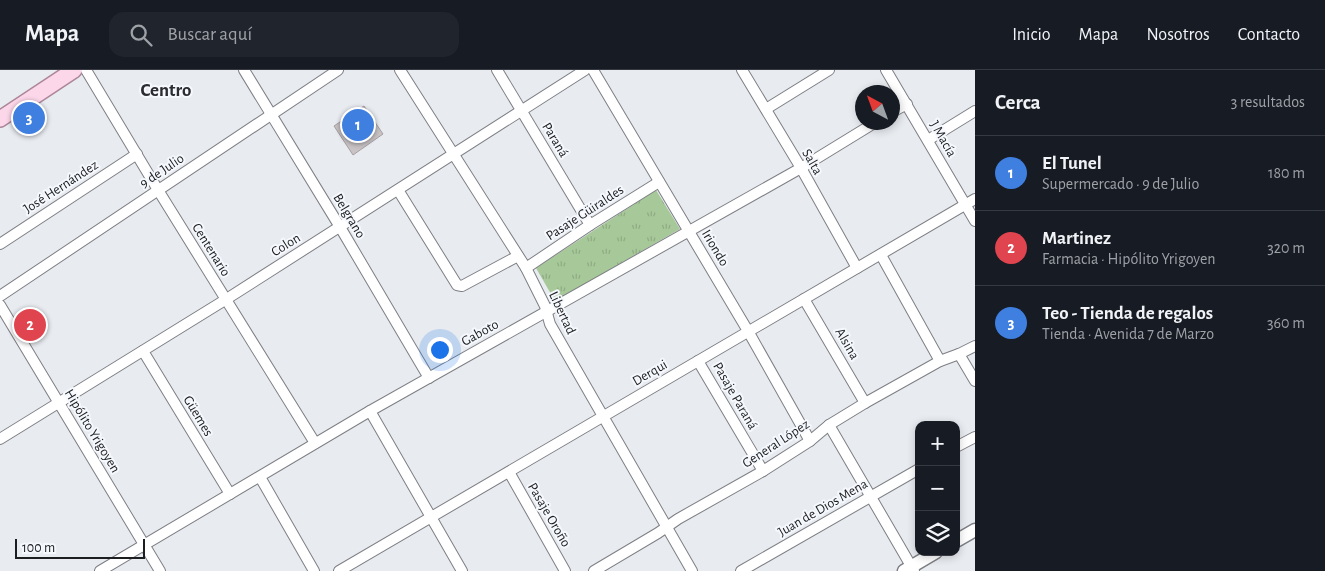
<!DOCTYPE html>
<html lang="es">
<head>
<meta charset="utf-8">
<style>
	:root { --surface:#171b24; --page:#20242c; --text:#f1f3f6; --muted:#9ea1a6; --line:#363941; --accent:#ea580c }
	body { margin:0; font-family:"Alegreya Sans",sans-serif; background:var(--page); color:var(--text) }
	.controls { position:absolute; right:15px; bottom:15px; display:grid; overflow:hidden; border-radius:10px; box-shadow:0 2px 8px #0003 }
	.controls button { width:45px; height:45px; display:grid; place-items:center; padding:0; border:0; border-bottom:1px solid var(--line); background:var(--surface); color:var(--text); font:25px sans-serif }
	.compass { position:absolute; left:855px; top:15px; width:45px; height:45px; border-radius:50%; background:var(--surface); box-shadow:0 2px 8px #0003; rotate:319deg }
	.scale { position:absolute; left:15px; bottom:12px; width:130px; box-sizing:border-box; padding-left:5px; border:2px solid #1c1d1f; border-top:0; font-size:14px; line-height:18px; white-space:nowrap; color:#1c1d1f; -webkit-text-stroke:4px #f5f8fd; paint-order:stroke }
	.you { position:absolute; left:439px; top:279px; width:18px; height:18px; margin:-12px; border:4px solid #fff; border-radius:50%; background:#1a73e8; box-shadow:0 0 0 8px #1a73e833 }
	.badge { display:grid; place-items:center; width:32px; height:32px; border-radius:50%; background:var(--accent); color:#fff; font-size:16px; font-weight:700 }
	.pin { position:absolute; translate:-50% -50%; border:2px solid #fff; box-shadow:0 1px 5px #0006 }
	.list { margin:0; padding:0; list-style:none }
	h2 { display:flex; justify-content:space-between; align-items:center; height:65px; margin:0; padding:0 20px; font-size:21px }
	h2 small { font-size:16px; font-weight:400; color:var(--muted) }
	.list li { display:grid; grid-template-columns:32px 1fr auto; gap:15px; align-items:center; box-sizing:border-box; height:75px; padding:0 20px; border-top:1px solid var(--line) }
	.list b { display:block; font-size:19px; white-space:nowrap }
	.list p { margin:0; font-size:16px; white-space:nowrap; color:var(--muted) }
	.list em { font-size:16px; font-style:normal; color:var(--muted) }
	.icon { flex:none; width:28px; height:28px; fill:none; stroke:currentColor; stroke-width:2; stroke-linecap:round; stroke-linejoin:round }
	.map { position:relative; flex:none; width:975px; height:501px; overflow:hidden }
	header { display:flex; align-items:center; gap:30px; box-sizing:border-box; height:70px; padding:0 25px; background:var(--surface); border-bottom:1px solid var(--line) }
	header strong { font-size:24px }
	nav { display:flex; gap:28px; margin-inline-start:auto; font-size:18px }
	.search { width:350px; height:45px; background:var(--page); display:flex; align-items:center; gap:12px; box-sizing:border-box; padding:0 18px; border-radius:15px; color:var(--muted); font-size:19px }
	main { display:flex }
	aside { flex:1; background:var(--surface) }
	.map>svg:first-child { display:block }
</style>
</head>
<body>
<header>
<strong>Mapa</strong>
<div class="search"><svg class="icon" aria-label="search" viewBox="0 0 24 24"><circle cx="10" cy="10" r="6"/><path d="M15 15l6 6"/></svg>Buscar aquí</div>
<nav><a>Inicio</a><a>Mapa</a><a>Nosotros</a><a>Contacto</a></nav>
</header>
<main>
<div class="map">
<svg width="975" height="501" viewBox="0 0 975 501">
	<defs>
		<pattern id="grass-tufts" width="24" height="20" patternUnits="userSpaceOnUse" patternTransform="scale(1.25)"><rect width="24" height="20" fill="#a7c999"/><path d="M3 7l-1-3M5 7V3M7 7l1-3M15 17l-1-3M17 17v-4M19 17l1-3" fill="none" stroke="#8fac83"/></pattern>
	</defs>
	<rect width="100%" height="100%" fill="#e8ebf0"/>
	<path fill="url(#grass-tufts)" d="M656,120L680,159L555,231L536,198Z"/>
	<path fill="#c9c3c5" stroke="#a5a0a2" d="M364,36L383,64L353,85L334,56Z"/>
	<g fill="none" stroke-linecap="round" stroke-linejoin="round">
		<defs>
			<g id="minor">
				<path d="M86,0L158,120L315,373"/>
				<path d="M244,0L340,157L429,308"/>
				<path d="M400,0L526,198L545,236L550,254L692,501"/>
				<path d="M497,0L590,155"/>
				<path d="M593,0L748,261L810,371"/>
				<path d="M742,0L801,98L857,198"/>
				<path d="M886,0L975,151"/>
				<path d="M766,39L829,0"/>
				<path d="M892,42L907,34"/>
				<path d="M928,70L975,41"/>
				<path d="M398,120L457,215L462,216L518,186"/>
				<path d="M0,174L137,84"/>
				<path d="M881,185L940,291"/>
				<path d="M526,198L590,155L659,112"/>
				<path d="M0,226L338,0"/>
				<path d="M804,229L865,333"/>
				<path d="M0,235L160,501"/>
				<path d="M143,281L230,424"/>
				<path d="M959,284L975,311"/>
				<path d="M698,291L763,401"/>
				<path d="M370,341L462,501"/>
				<path d="M829,355L914,501"/>
				<path d="M0,369L225,230L585,0"/>
				<path d="M956,377L975,367"/>
				<path d="M509,402L565,501"/>
				<path d="M260,407L314,501"/>
				<path d="M100,501L370,341L801,98L876,52"/>
				<path d="M339,501L975,129"/>
				<path d="M594,501L658,463L678,449L763,401L810,371L829,355L865,333L940,291L959,284L975,276"/>
				<path d="M741,501L919,399"/>
			</g>
			<g id="tertiary">
				<path d="M956,471L975,460"/>
				<path d="M904,501L936,482"/>
			</g>
			<path id="primary" d="M0,49L74,0"/>
		</defs>
		<use href="#minor" stroke="#7d7f84" stroke-width="12"/>
		<use href="#tertiary" stroke="#7d7f84" stroke-width="15"/>
		<use href="#primary" stroke="#ac8599" stroke-width="18"/>
		<use href="#minor" stroke="#fff" stroke-width="10"/>
		<use href="#tertiary" stroke="#fff" stroke-width="12"/>
		<use href="#primary" stroke="#fcd7e9" stroke-width="15"/>
	</g>
	<g text-anchor="middle" dominant-baseline="central" stroke-width="4" stroke-linejoin="round" paint-order="stroke">
		<g font-size="14" fill="#1c1d1f" stroke="#f5f8fd">
			<text transform="translate(943 69) rotate(60)">J Macía</text>
			<text transform="translate(555 70) rotate(59)">Paraná</text>
			<text transform="translate(812 92) rotate(60)">Salta</text>
			<text transform="translate(162 101) rotate(-34)">9 de Julio</text>
			<text transform="translate(61 117) rotate(-33)">José Hernández</text>
			<text transform="translate(585 143) rotate(-33)">Pasaje Güiraldes</text>
			<text transform="translate(349 146) rotate(59)">Belgrano</text>
			<text transform="translate(286 175) rotate(-32)">Colon</text>
			<text transform="translate(715 178) rotate(59)">Iriondo</text>
			<text transform="translate(211 180) rotate(58)">Centenario</text>
			<text transform="translate(562 243) rotate(65)">Libertad</text>
			<text transform="translate(480 263) rotate(-29)">Gaboto</text>
			<text transform="translate(847 274) rotate(60)">Alsina</text>
			<text transform="translate(650 303) rotate(-30)">Derqui</text>
			<text transform="translate(735 326) rotate(60)">Pasaje Paraná</text>
			<text transform="translate(198 346) rotate(59)">Güemes</text>
			<text transform="translate(92 361) rotate(59)">Hipólito Yrigoyen</text>
			<text transform="translate(776 374) rotate(-33)">General López</text>
			<text transform="translate(823 438) rotate(-30)">Juan de Dios Mena</text>
			<text transform="translate(549 445) rotate(60)">Pasaje Oroño</text>
		</g>
		<g font-size="19" font-weight="bold" fill="#2a2c30" stroke="#f5f8fd">
			<text x="166" y="20">Centro</text>
		</g>
	</g>
</svg>
<div class="controls">
<button>+</button>
<button>−</button>
<button><svg class="icon" aria-label="layers" viewBox="0 0 24 24"><path d="M12 4l9 5-9 5-9-5zM3 14l9 5 9-5"/></svg></button>
</div>
<svg class="compass" viewBox="-18 -18 36 36"><path d="M0-13l5 13h-10z" fill="#e53935"/><path d="M0 13l5-13h-10z" fill="#9ea1a6"/></svg>
<div class="scale">100 m</div>
<div class="you"></div>
<div class="pin badge" style="left:358px;top:55px;background:#3f7fe0">1</div>
<div class="pin badge" style="left:30px;top:255px;background:#e0444e">2</div>
<div class="pin badge" style="left:29px;top:48px;background:#3f7fe0">3</div>
</div>
<aside>
<h2>Cerca<small>3 resultados</small></h2>
<ul class="list">
<li><span class="badge" style="background:#3f7fe0">1</span><div><b>El Tunel</b><p>Supermercado · 9 de Julio</p></div><em>180 m</em></li>
<li><span class="badge" style="background:#e0444e">2</span><div><b>Martinez</b><p>Farmacia · Hipólito Yrigoyen</p></div><em>320 m</em></li>
<li><span class="badge" style="background:#3f7fe0">3</span><div><b>Teo - Tienda de regalos</b><p>Tienda · Avenida 7 de Marzo</p></div><em>360 m</em></li>
</ul>
</aside>
</main>
</body>
</html>
